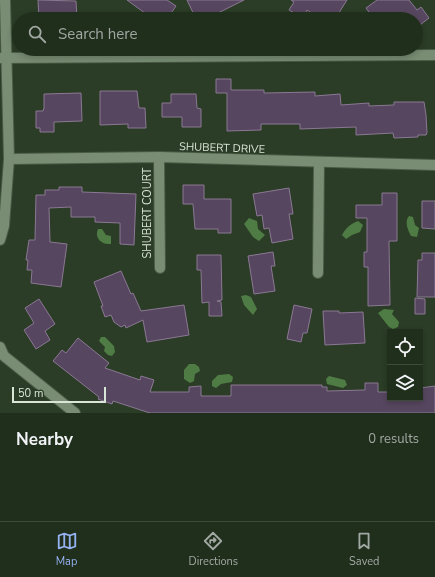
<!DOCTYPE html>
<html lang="en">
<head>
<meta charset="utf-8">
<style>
	:root { --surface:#202e1c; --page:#2d3a29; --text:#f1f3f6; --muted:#a2a8a3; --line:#3d4a3b; --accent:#95b2f1 }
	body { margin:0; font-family:"Nunito Sans",sans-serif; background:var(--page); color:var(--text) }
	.controls { position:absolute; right:12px; bottom:12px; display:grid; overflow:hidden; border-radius:0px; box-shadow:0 2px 6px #0003 }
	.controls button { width:36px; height:36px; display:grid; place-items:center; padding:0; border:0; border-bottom:1px solid var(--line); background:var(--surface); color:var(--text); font:20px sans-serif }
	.scale { position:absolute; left:12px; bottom:10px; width:94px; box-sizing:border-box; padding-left:4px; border:2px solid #d9e5d6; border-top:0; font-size:11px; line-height:14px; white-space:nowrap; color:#d9e5d6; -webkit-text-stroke:3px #2b3d26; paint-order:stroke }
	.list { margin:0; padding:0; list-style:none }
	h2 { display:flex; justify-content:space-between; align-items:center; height:52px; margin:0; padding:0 16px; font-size:17px }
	h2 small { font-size:13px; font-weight:400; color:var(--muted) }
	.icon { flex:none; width:22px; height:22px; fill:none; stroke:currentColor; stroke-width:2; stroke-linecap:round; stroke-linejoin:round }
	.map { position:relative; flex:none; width:435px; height:413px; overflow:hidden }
	.search { position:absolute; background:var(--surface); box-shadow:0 2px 6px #0003; left:12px; right:12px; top:12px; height:44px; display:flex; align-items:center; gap:10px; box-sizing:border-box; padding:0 14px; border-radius:22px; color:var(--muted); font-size:15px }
	.sheet { height:108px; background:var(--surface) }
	nav { display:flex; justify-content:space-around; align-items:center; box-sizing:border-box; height:56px; border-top:1px solid var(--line); background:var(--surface); font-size:11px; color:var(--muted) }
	nav a { display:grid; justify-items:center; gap:2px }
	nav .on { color:var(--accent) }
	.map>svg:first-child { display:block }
</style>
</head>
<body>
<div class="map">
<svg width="435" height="413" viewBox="0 0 435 413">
	<rect width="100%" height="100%" fill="#2b3d26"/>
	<g fill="#4f7c44">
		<path d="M409,216L413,217L415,225L419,228L417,237L411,236C408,230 404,222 409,216Z"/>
		<path d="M249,218L257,221L258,229L265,235L259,241L253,237L244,224Z"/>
		<path d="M358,221L363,225L360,232L352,235L346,239L342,235C346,228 350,224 358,221Z"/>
		<path d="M98,229H102L106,235L111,236V244C102,245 94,238 98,229Z"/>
		<path d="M246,295L251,297L257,309L253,315L244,305L241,296Z"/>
		<path d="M384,309L394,310L392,314L399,322L398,327L393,329L389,327L378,313Z"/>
		<path d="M101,337H105L114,346L115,352L112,356L108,355L104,351L105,347L99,341Z"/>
		<path d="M189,364H195L199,367L200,371L195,374L194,381L190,383L184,379V370Z"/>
		<path d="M229,374L233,377L232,382L221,384L216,388L212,386V381L218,375Z"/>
		<path d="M329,376L345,380L347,385L343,388L327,384L326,379Z"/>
	</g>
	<g fill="#57465f" stroke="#8b7894">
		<path d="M38,0L76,1L77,19H39Z"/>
		<path d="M127,0H167L176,6L167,19H153Z"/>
		<path d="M187,0H244L206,19H196Z"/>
		<path d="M291,0H347L335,19H321L307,10L303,18L289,10L294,2Z"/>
		<path d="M377,0H409L417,10L421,7L429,18L416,28V19H374L366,8Z"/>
		<path d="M216,79H231V90H264V93L315,92V96L340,94L341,105L369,103V106L394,105V102H424L426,115L427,133L426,135H418V137L394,138L393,133L356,135V127L300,129V124H261V130L227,131V93H216Z"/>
		<path d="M100,91H137L139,108H145L146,128H128V124L100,125Z"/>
		<path d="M81,93L82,121L54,122V132H40V128H36V111H43L44,108V94Z"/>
		<path d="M171,94H196L197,108L201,109V127H182V117H162V103H171Z"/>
		<path d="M183,185H204V199H231V233H218V229H195L193,204H183Z"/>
		<path d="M59,187H82V192L136,194L134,245L120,244V223L95,222V217H71V207L49,208L50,242L67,244L61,287L31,283L32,270H27L28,260H26L29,240H35L36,195H45V190H59Z"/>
		<path d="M289,188L293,214H289L293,239L272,243L269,228L264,229L262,215L257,216L253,194Z"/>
		<path d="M382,193H397V241H389L390,305L368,306V267H364V252H367V218H356V205H382Z"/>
		<path d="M422,201H435V229L422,228Z"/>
		<path d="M273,252L275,266H271L275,291L254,294L248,256Z"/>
		<path d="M422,253H435V297H417L418,260H422Z"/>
		<path d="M197,255H221L222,300L217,301L221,302L222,316H209V302L202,303L201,270H197Z"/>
		<path d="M121,271L131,294L133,293L141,311L184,305L189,335L147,342L143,320L126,328L125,325L121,327L114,322L111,315L105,317L101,306H103L94,282Z"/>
		<path d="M415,298L425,299V314H415Z"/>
		<path d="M39,299L55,324L45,331L50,340L36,349L24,330L34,323L25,308Z"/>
		<path d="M294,305L312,309L307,333H303L301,342L287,339Z"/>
		<path d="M323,311H339V313L363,312L365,343L325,345Z"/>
		<path d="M78,338L109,363L105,368L140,380L141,376L154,380L150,392H189V387L201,386V396H231V385H322V387H327V391L365,390V383H378V392H390V398H420V388L435,386V413H150L113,401L112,404L98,399L99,397L53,361L62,350L66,353Z"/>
	</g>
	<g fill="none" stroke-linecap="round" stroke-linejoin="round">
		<defs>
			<g id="minor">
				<path d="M159,157L160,268"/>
				<path d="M9,159L159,157L435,165"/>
				<path d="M0,240L4,226L9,159L5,0"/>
				<path d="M318,273L319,163"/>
				<path d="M0,347L4,356L75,413"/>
			</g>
			<path id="secondary" d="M0,58L435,55"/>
		</defs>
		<use href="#minor" stroke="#4a5a46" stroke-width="12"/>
		<use href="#secondary" stroke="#4a5a46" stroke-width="12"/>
		<use href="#minor" stroke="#788d73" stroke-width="10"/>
		<use href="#secondary" stroke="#788d73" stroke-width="10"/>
	</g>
	<g text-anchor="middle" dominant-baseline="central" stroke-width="3" stroke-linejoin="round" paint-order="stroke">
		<g font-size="11" fill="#d9e5d6" stroke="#2b3d26">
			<text transform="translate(222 148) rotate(2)">SHUBERT DRIVE</text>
			<text transform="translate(147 213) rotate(-90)">SHUBERT COURT</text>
		</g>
	</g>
</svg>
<div class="controls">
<button><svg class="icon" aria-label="locate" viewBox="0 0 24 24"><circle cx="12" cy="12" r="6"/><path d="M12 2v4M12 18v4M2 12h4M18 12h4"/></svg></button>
<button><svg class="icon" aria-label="layers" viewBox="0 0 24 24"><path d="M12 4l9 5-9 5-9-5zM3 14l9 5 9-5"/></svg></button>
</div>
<div class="scale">50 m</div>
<div class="search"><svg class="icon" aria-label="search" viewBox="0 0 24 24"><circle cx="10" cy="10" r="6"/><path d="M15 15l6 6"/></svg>Search here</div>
</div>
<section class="sheet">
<h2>Nearby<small>0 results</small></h2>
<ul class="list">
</ul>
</section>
<nav>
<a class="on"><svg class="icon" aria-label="map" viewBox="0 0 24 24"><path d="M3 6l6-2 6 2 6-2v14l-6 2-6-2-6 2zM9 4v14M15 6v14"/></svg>Map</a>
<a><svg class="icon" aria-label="directions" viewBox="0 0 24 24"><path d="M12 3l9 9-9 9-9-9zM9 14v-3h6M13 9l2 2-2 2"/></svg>Directions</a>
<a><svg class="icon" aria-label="saved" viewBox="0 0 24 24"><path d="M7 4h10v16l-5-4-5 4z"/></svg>Saved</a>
</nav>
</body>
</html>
